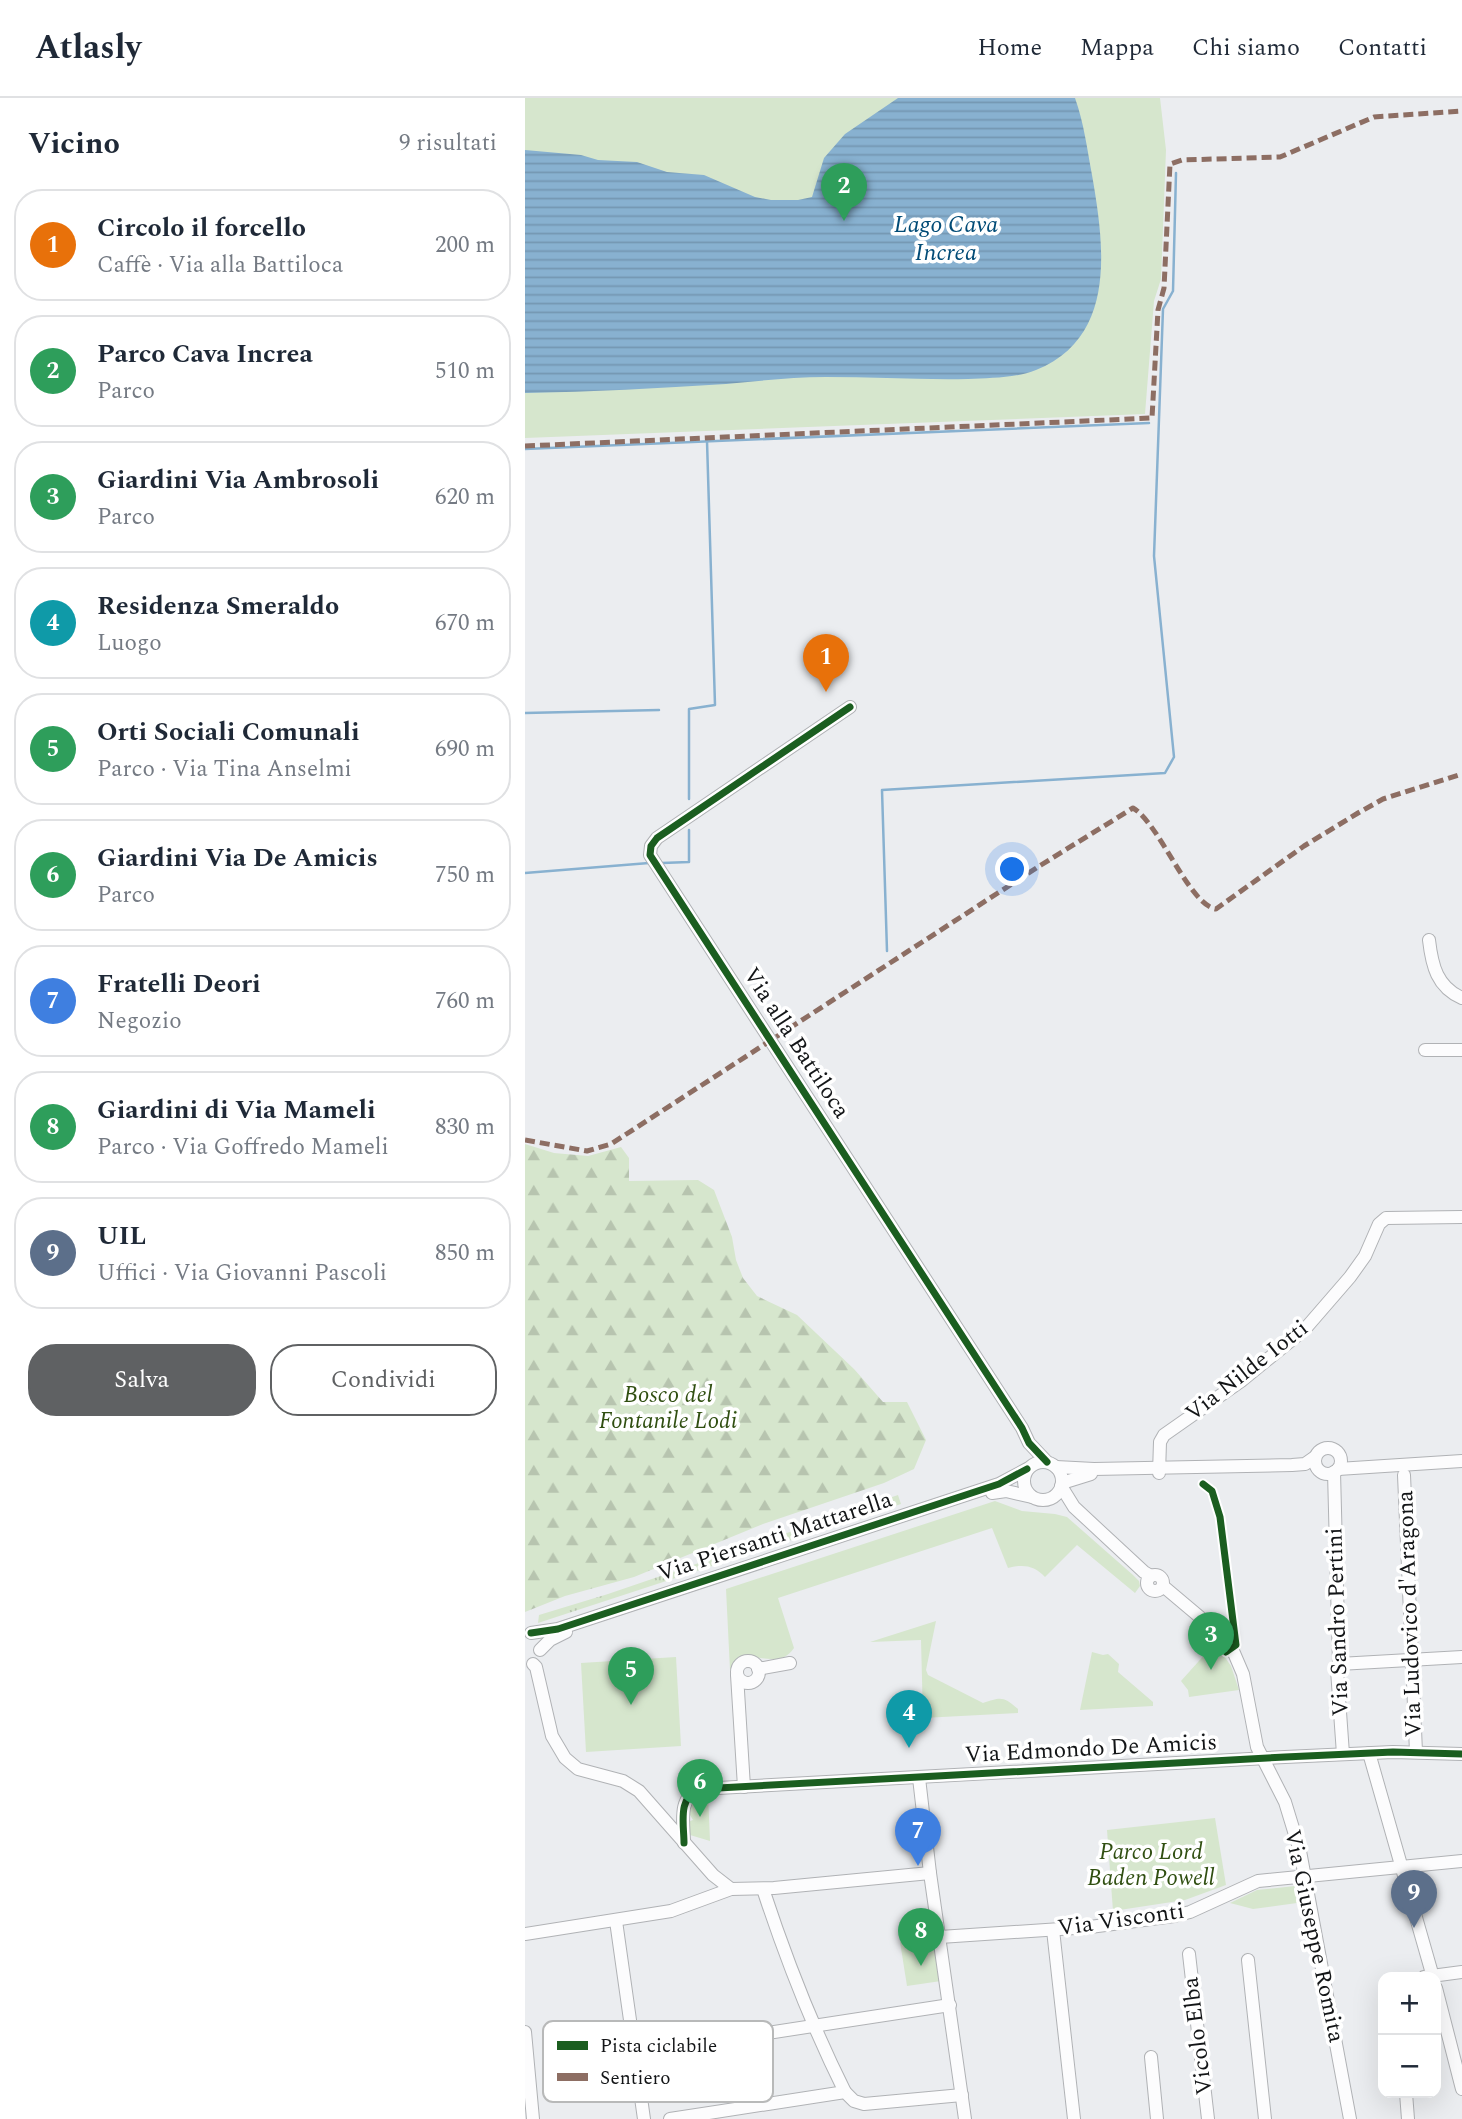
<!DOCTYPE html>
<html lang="it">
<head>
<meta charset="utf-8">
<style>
	:root { --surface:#fff; --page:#f6f6f7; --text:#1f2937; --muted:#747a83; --line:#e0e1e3; --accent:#5f6163 }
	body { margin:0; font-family:Spectral,serif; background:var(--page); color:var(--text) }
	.controls { position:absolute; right:21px; bottom:21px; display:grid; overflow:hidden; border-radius:14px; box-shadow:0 7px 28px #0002 }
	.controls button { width:63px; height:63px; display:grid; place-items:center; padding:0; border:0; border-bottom:2px solid var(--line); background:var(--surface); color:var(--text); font:35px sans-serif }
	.you { position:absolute; left:488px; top:772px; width:24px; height:24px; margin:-18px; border:5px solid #fff; border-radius:50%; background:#1a73e8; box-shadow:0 0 0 10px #1a73e833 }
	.badge { display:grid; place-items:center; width:46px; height:46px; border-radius:50%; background:var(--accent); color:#fff; font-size:23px; font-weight:700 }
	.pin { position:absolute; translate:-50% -58px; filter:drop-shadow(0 2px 4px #0008) }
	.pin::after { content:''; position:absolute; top:37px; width:24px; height:21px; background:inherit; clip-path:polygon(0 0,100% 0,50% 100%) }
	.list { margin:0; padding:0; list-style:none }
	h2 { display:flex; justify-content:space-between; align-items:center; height:91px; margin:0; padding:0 28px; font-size:30px }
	h2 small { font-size:23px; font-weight:400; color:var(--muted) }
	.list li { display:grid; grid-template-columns:46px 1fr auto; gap:21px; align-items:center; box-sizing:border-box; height:112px; margin:0 14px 14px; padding:0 14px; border:2px solid var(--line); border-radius:28px }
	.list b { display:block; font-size:26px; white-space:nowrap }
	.list p { margin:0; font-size:23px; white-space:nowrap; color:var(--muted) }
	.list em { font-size:23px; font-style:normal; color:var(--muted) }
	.actions { display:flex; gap:14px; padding:21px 28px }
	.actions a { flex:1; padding:16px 0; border:2px solid var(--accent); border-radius:28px; text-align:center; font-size:24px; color:var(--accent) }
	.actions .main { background:var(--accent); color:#fff }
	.map { position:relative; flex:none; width:937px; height:2021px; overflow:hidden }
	header { display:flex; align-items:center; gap:42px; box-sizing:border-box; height:98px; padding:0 35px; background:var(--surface); border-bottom:2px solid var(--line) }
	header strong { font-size:33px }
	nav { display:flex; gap:38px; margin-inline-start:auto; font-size:24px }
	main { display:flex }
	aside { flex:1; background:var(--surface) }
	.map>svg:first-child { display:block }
</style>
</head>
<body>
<header>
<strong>Atlasly</strong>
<nav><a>Home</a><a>Mappa</a><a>Chi siamo</a><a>Contatti</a></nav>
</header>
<main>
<aside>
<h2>Vicino<small>9 risultati</small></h2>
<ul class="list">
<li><span class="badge" style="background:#e8710a">1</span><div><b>Circolo il forcello</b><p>Caffè · Via alla Battiloca</p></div><em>200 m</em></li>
<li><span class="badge" style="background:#2e9e5b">2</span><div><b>Parco Cava Increa</b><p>Parco</p></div><em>510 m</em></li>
<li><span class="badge" style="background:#2e9e5b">3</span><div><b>Giardini Via Ambrosoli</b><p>Parco</p></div><em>620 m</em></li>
<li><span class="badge" style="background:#0f9aa8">4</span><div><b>Residenza Smeraldo</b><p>Luogo</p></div><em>670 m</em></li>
<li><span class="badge" style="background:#2e9e5b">5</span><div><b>Orti Sociali Comunali</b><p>Parco · Via Tina Anselmi</p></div><em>690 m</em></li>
<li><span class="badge" style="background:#2e9e5b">6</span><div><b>Giardini Via De Amicis</b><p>Parco</p></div><em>750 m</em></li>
<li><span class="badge" style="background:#3f7fe0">7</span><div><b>Fratelli Deori</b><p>Negozio</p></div><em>760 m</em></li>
<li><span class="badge" style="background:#2e9e5b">8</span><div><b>Giardini di Via Mameli</b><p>Parco · Via Goffredo Mameli</p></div><em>830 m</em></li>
<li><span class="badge" style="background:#5c6f8a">9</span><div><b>UIL</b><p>Uffici · Via Giovanni Pascoli</p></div><em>850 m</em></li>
</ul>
<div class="actions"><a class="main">Salva</a><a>Condividi</a></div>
</aside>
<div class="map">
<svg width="937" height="2021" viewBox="0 0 937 2021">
	<defs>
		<pattern id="grass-tufts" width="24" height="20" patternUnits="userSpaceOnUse" patternTransform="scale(1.75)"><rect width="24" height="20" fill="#d6e6cd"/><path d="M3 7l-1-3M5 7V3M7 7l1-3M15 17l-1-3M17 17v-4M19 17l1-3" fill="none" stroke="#b7c4af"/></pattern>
		<pattern id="forest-firs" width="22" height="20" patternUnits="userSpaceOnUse" patternTransform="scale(1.75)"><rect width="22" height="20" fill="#d6e6cd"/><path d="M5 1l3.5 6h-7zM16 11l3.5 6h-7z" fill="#b7c4af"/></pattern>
		<pattern id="water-rules" width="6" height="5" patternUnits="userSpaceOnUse" patternTransform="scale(1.75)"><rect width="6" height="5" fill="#88b1d0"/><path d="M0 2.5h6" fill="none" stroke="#7497b2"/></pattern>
	</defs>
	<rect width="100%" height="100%" fill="#ebedf0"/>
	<path fill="url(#grass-tufts)" d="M373,1397L376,1406L13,1525L14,1517L83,1496Z"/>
	<path fill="url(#forest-firs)" d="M0,1046L29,1055L63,1058L96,1049L104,1060V1083L173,1082L189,1092L207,1139L211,1162L218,1180L232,1198L272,1217L329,1271L358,1304H382L401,1342L389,1371L359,1385L238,1426L109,1479L40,1498L0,1514Z"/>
	<g fill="#d6e6cd">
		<path d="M0,0H635L641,52L636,181L629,203L620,316L0,340Z"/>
		<path d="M470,1403L497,1413L530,1416L542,1419L608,1477L614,1483L615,1488L610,1495L552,1447L520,1479C509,1467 498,1466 483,1470L467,1430L253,1500L269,1550C255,1571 233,1555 214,1560L205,1572L201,1491Z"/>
		<path d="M411,1523L401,1572L403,1577L458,1605C476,1599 478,1598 493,1611V1615L398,1620L396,1542L345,1544Z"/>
		<path d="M690,1545L706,1568L714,1592L664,1599L663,1592L656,1583Z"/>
		<path d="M567,1554L578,1557L583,1556L594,1566L593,1574L628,1604V1608L555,1612Z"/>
		<path d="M151,1559L156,1648L61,1654L56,1565Z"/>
		<path d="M183,1695L185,1743L165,1737V1723L168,1722L165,1717L164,1706L174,1696Z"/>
		<path d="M690,1720L701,1787L660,1802L588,1813L582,1732Z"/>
		<path d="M770,1788L772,1805L728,1811L705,1805L732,1792Z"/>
		<path d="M409,1839L416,1883L382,1888L375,1844Z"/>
	</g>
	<path fill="url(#water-rules)" d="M373,0H550C559,25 562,51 567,77C579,146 593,239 511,272C491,280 465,280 443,281C396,282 348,279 301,279C267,279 234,283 201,286C134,290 67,294 0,295V52L56,57L73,62L112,64L142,74L179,77L230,99L246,102H273L287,99L299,60L320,36Z"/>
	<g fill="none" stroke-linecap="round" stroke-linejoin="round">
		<g stroke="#88b1d0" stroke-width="2.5">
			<path d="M0,351L624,325"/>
			<path d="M0,615L134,612"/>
			<path d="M164,701V611L190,607L182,343"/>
			<path d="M137,765L164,764V732"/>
			<path d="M0,775L124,765"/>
			<path d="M362,853L357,692L640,675L649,659L629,458L638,211L648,193L651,75"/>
		</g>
		<defs>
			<g id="minor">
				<path d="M325,609L132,740L126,748L125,757L497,1330L504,1345L522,1364"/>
				<path d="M904,842C907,868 912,889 937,900"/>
				<path d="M900,952H937"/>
				<circle cx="803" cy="1363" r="13"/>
				<circle cx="518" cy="1383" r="19"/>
				<path d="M531,1369L569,1371L767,1367L780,1366L790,1359"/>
				<path d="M813,1371L937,1363"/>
				<path d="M809,1374L814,1566L812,1572L818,1656"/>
				<path d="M634,1375L635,1344L639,1337L716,1283L780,1231L825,1179L840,1158L854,1126L861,1120L937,1119"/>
				<path d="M879,1377L891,1654"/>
				<path d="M537,1385L566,1376"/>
				<path d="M536,1388L549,1409L619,1474L626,1478"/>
				<path d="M467,1395L481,1393L507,1399"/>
				<circle cx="630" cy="1485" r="8"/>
				<path d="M638,1488L695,1536L709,1555L718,1576L732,1649L760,1704L775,1753L825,2021"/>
				<path d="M6,1535L33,1531L474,1386L502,1371"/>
				<path d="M15,1552L25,1542L41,1534"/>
				<circle cx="223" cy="1574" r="11"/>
				<path d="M8,1566L11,1569L27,1638L40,1660L53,1671L98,1683L114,1693L188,1777L206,1791"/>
				<path d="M814,1566L937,1559"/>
				<path d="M233,1571L265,1565"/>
				<path d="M212,1577L219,1689"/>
				<path d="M844,1655L908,1879"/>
				<path d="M394,1680L405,1775L440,2021"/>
				<path d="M159,1745C159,1726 152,1699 175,1691L760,1659L868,1654L937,1656"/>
				<path d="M238,1791C261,1861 287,1928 320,1994"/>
				<path d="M91,1823L119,2021"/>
				<path d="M528,1832L549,2021"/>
				<path d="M0,1836L146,1813L206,1791L249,1790L405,1775"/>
				<path d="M415,1839L565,1829L649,1818L665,1814L733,1783L937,1763"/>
				<path d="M664,1856L683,2021"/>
				<path d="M723,1862L740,2021"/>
				<path d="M899,1879L937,1874"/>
				<path d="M911,1890L937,1991"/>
				<path d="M0,1934L8,2021"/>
				<path d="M626,1959L632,2021"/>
				<path d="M47,1965L425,1907"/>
				<path d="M881,1995L883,2021"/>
				<path d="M145,2021L320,1994L329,2003L339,2006L437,1997"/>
			</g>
		</defs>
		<use href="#minor" stroke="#b0b2b5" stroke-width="14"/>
		<use href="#minor" stroke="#fcfcfd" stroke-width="12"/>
		<g stroke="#8d6e63" stroke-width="5" stroke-dasharray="10 5" stroke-linecap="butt">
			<path d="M0,348L627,320L633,212L639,190L645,66L657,62L755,59L849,19L937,13"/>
			<path d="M0,1042L62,1053L86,1046L516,767L608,710C635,726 664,807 691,811L779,748L833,715L858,701L937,676"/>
		</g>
		<defs>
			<g id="cycleway">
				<path d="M325,609L132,740L126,748L125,757L497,1330L504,1345L522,1364"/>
				<path d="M678,1386L687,1393L695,1419L711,1547L701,1554"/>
				<path d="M6,1535L33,1531L474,1386L502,1371"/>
				<path d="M159,1745C159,1726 152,1699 175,1691L760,1659L868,1654L937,1656"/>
			</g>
		</defs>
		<use href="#cycleway" stroke="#fff" stroke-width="11"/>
		<use href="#cycleway" stroke="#1b5e20" stroke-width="7"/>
	</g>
	<g text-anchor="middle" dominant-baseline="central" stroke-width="7" stroke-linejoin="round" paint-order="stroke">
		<g font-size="23" fill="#131517" stroke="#fff">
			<text transform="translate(271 945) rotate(57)">Via alla Battiloca</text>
			<text transform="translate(722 1273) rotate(-38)">Via Nilde Iotti</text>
			<text transform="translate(250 1439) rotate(-18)">Via Piersanti Mattarella</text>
			<text transform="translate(885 1516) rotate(-92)">Via Ludovico d'Aragona</text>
			<text transform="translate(813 1524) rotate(-92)">Via Sandro Pertini</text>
			<text transform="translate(566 1651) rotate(-3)">Via Edmondo De Amicis</text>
			<text transform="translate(596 1822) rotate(-8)">Via Visconti</text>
			<text transform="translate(789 1838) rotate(78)">Via Giuseppe Romita</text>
			<text transform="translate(673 1938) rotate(-97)">Vicolo Elba</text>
		</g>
		<g font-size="23" font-style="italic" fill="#304f11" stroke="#fff">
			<text x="143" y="1297">Bosco del<tspan x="143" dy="26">Fontanile Lodi</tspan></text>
			<text x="626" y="1754">Parco Lord<tspan x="626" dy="26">Baden Powell</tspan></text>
		</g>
		<g font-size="24" font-style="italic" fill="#014b76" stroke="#fff">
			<text x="421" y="127">Lago Cava<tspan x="421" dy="28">Increa</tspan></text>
		</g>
	</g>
	<rect x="18" y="1923" width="230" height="81" rx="10" fill="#fff" stroke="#b8b9b9" stroke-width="2"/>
	<rect x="32" y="1943" width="31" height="9" fill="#1b5e20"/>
	<rect x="32" y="1975" width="31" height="8" fill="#8d6e63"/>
	<g font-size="19" fill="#131517">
		<text x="75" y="1954">Pista ciclabile</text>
		<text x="75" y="1986">Sentiero</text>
	</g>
</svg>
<div class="controls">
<button>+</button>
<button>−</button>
</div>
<div class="you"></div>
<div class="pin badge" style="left:301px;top:594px;background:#e8710a">1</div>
<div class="pin badge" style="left:319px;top:123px;background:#2e9e5b">2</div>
<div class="pin badge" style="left:686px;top:1572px;background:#2e9e5b">3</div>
<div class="pin badge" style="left:384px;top:1650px;background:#0f9aa8">4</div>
<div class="pin badge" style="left:106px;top:1607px;background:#2e9e5b">5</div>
<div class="pin badge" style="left:175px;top:1719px;background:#2e9e5b">6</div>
<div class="pin badge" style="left:393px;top:1768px;background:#3f7fe0">7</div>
<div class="pin badge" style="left:396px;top:1868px;background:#2e9e5b">8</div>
<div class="pin badge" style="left:889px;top:1830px;background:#5c6f8a">9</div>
</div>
</main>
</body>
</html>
